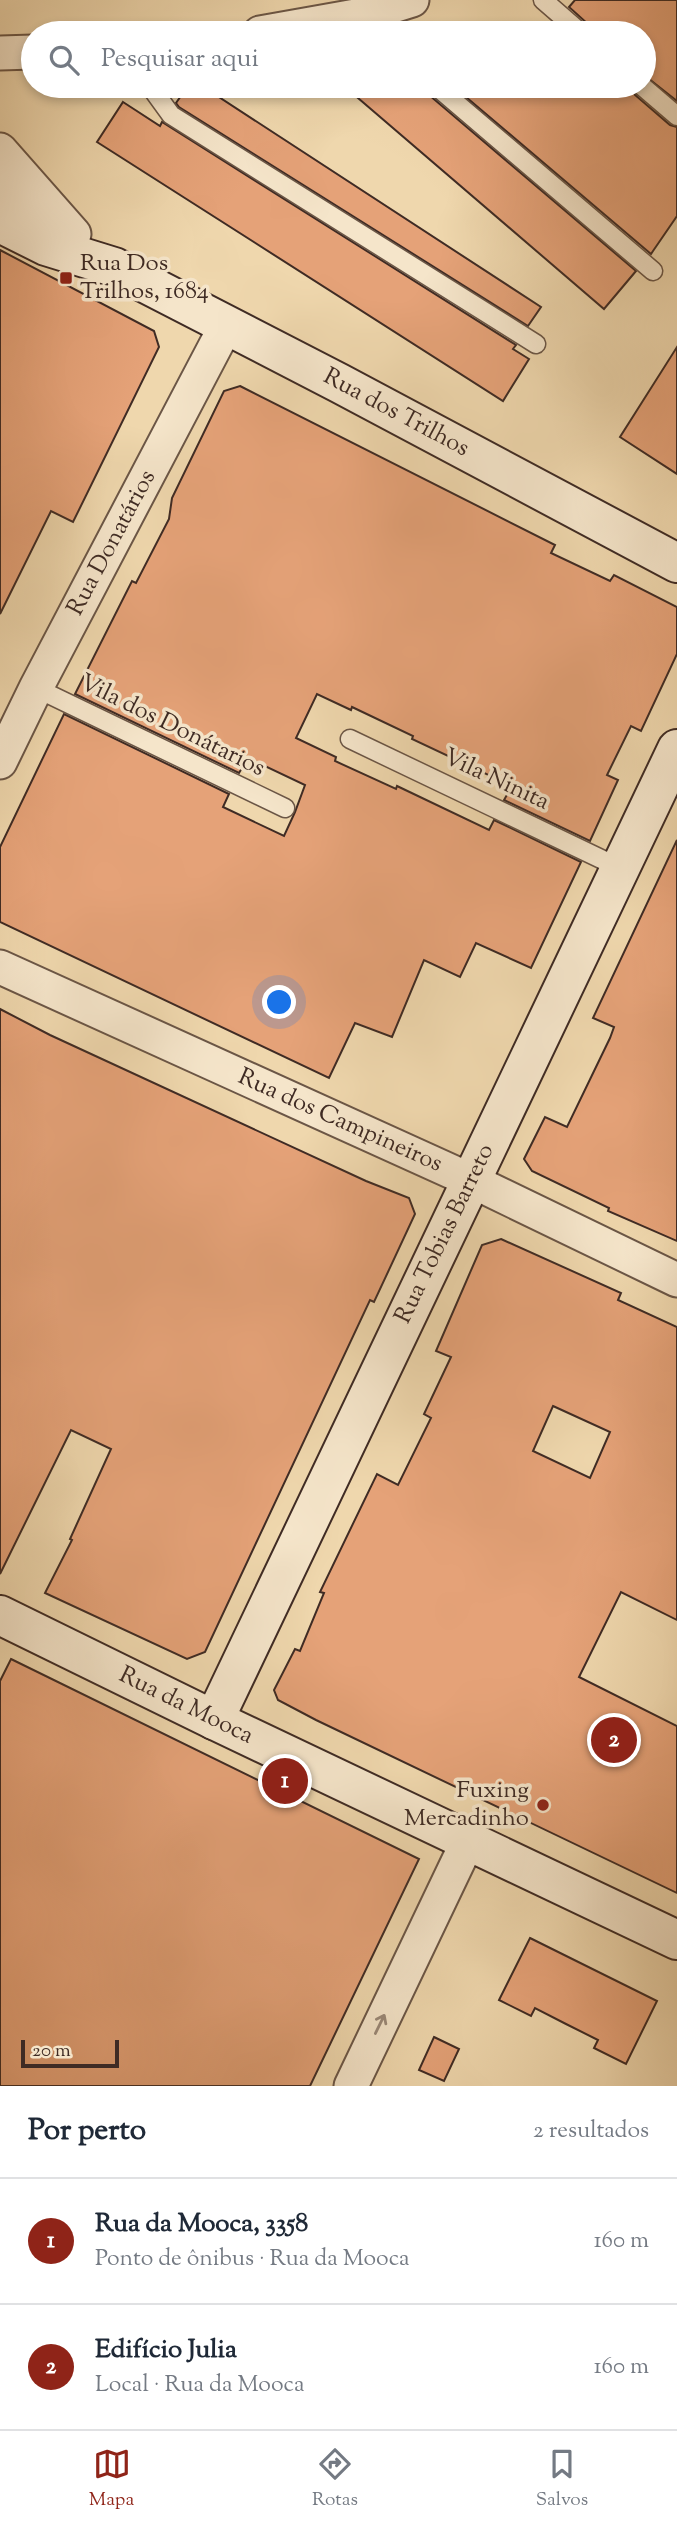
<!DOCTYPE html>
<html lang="pt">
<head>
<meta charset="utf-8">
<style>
	:root { --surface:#fff; --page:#f2f2f3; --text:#1f2937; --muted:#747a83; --line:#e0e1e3; --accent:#8f2418 }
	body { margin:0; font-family:"Sorts Mill Goudy",serif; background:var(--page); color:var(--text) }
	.scale { position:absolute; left:21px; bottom:18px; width:98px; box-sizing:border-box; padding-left:7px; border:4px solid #3f2b24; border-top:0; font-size:19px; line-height:24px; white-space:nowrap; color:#3f2b24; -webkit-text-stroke:5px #f5e5ca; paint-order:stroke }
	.you { position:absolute; left:280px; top:1003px; width:24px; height:24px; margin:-18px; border:5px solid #fff; border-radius:50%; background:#1a73e8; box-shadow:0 0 0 10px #1a73e833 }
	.badge { display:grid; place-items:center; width:46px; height:46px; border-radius:50%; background:var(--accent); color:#fff; font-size:23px; font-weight:700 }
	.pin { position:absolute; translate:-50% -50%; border:4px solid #fff; box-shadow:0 2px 7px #0006 }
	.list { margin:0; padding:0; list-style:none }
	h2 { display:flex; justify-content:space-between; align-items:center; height:91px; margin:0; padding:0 28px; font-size:30px }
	h2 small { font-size:23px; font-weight:400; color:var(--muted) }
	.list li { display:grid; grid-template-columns:46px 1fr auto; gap:21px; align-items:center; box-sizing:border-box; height:126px; padding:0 28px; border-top:2px solid var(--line) }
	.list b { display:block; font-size:26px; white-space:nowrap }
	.list p { margin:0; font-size:23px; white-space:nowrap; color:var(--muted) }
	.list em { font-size:23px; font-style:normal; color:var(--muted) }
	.icon { flex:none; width:38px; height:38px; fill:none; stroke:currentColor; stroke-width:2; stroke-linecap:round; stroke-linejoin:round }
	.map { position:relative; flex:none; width:677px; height:2086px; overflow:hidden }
	.search { position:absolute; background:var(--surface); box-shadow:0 4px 10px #0003; left:21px; right:21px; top:21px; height:77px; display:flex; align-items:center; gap:18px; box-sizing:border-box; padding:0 24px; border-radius:38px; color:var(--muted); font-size:26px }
	.sheet { height:343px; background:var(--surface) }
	nav { display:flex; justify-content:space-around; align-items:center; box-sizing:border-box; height:98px; border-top:2px solid var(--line); background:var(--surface); font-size:19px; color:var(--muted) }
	nav a { display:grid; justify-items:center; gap:4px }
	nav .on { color:var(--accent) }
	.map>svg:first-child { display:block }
</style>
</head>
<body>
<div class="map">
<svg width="677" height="2086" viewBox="0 0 677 2086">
	<rect width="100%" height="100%" fill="#efd7ad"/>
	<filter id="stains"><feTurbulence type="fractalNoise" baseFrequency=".00286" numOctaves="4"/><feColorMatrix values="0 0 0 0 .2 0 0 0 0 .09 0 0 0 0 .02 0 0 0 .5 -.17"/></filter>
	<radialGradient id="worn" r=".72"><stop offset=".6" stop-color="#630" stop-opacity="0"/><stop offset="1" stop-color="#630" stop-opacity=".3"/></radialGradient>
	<g fill="#e5a278" stroke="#3f2b24" stroke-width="2" fill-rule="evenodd">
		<path d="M575,0H677V101L644,75V33H592L588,24L569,7Z"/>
		<path d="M188,86H202L541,307L528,326L179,107L176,103Z"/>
		<path d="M344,86H425L429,95L636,271L604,309Z"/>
		<path d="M453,86H631L635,95L670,125L677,127V216L653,251L651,254Z"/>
		<path d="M123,102L160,126L162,122L516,345L513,349L529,359L503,401L97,142Z"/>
		<path d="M0,250L154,331L159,347L73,522L51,511L0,614Z"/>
		<path d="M677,347V474L620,437Z"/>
		<path d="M240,386L555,545L551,553L610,581L614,575L677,607V654L641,731L631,726L607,775L618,780L590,841L504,800L512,786L412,739L413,736L352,707L351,710L317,694L296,738L336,757L335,761L396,789L397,786L489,830L494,820L581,862L531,968L476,943L460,977L424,960L392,1037L355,1023L329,1078L0,922V847L64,714L229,794L223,807L284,836L295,812L305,785L248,758L239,773L75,694L132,581L136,583L169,519L172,498L224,391Z"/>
		<path d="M677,840V1241L608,1211L609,1208L532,1171L524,1159L545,1117L567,1127L610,1038L614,1027L593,1018Z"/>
		<path d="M0,1009L50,1035L366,1181L409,1198L415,1214L374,1302L370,1300L205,1652L187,1659L45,1593L72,1540L70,1539L111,1449L71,1430L0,1574Z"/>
		<path d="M501,1239L621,1293L618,1300L677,1327V1620L621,1592L579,1677L677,1726V1893L316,1720L278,1700L274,1690L295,1649L300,1651L324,1593L320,1592L377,1474L398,1485L431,1418L424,1414L451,1357L436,1351L482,1245ZM553,1406L610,1432L590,1478L533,1451Z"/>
		<path d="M11,1659L419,1859L310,2086H0V1681Z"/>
		<path d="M530,1938L657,2001L626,2064L594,2048L598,2040L566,2024L535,2008L531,2016L499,2000Z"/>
		<path d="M434,2037L459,2049L444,2081L419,2070Z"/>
	</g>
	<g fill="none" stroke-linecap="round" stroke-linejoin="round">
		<defs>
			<g id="lane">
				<path d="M543,0L581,33"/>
				<path d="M367,14L384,33"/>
				<path d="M150,86L171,115L536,344"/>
				<path d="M436,86L653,271"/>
				<path d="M642,86L677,116"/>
				<path d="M36,688L285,808"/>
				<path d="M350,739L620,868"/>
			</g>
			<g id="street">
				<path d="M260,33L367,14L412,0"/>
				<path d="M0,53L33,52"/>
				<path d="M0,150L74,234"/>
				<path d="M0,762L36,688L227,324"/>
				<path d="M0,967L470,1180L677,1280"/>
				<path d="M351,2086L468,1841"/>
			</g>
			<g id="secondary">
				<path d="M0,193L53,222"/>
				<path d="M0,223L46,246L114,267L339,383L677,563"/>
				<path d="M0,1615L214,1720L677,1940"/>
				<path d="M214,1720L677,749"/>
			</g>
		</defs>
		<use href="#lane" stroke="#6b5646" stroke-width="21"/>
		<use href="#street" stroke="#6b5646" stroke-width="37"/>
		<use href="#secondary" stroke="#3f2b24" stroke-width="42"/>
		<use href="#lane" stroke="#f5e5ca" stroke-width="18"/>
		<use href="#street" stroke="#f5e5ca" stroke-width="33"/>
		<use href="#secondary" stroke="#f5e5ca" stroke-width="38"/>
	</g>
	<defs><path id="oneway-shaft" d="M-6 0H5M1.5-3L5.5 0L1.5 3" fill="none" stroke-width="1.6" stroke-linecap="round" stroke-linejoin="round" transform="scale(1.75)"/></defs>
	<use stroke="#9a8877" href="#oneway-shaft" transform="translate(380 2024) rotate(-64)"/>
	<g fill="#8f2418" stroke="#f5e5ca" stroke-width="2.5">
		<rect x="59" y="271" width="14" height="14" rx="3.5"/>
		<circle cx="543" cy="1805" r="7"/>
	</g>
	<g text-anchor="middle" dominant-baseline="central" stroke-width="7" stroke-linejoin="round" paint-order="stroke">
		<g font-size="24" fill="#3f2b24" stroke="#f5e5ca" text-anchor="start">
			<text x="80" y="264">Rua Dos<tspan x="80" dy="28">Trilhos, 1684</tspan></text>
			<text x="529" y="1791" text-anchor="end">Fuxing<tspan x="529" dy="28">Mercadinho</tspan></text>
		</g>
		<g font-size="24" fill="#3f2b24" stroke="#f5e5ca">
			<text transform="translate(396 413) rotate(28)">Rua dos Trilhos</text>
			<text transform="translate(112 543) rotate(-62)">Rua Donatários</text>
			<text transform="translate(172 726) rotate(26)">Vila dos Donátarios</text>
			<text transform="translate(496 780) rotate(25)">Vila Ninita</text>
			<text transform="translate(340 1121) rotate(24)">Rua dos Campineiros</text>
			<text transform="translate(445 1234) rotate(-64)">Rua Tobias Barreto</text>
			<text transform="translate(186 1706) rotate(26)">Rua da Mooca</text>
		</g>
	</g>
	<rect width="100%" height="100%" filter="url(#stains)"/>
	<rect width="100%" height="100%" fill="url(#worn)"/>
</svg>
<div class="scale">20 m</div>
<div class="you"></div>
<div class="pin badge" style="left:285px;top:1781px">1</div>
<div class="pin badge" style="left:614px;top:1740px">2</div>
<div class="search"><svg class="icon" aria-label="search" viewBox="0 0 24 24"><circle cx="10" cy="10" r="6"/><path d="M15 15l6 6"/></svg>Pesquisar aqui</div>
</div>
<section class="sheet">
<h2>Por perto<small>2 resultados</small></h2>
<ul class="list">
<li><span class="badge">1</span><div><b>Rua da Mooca, 3358</b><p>Ponto de ônibus · Rua da Mooca</p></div><em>160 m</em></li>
<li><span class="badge">2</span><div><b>Edifício Julia</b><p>Local · Rua da Mooca</p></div><em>160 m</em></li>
</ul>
</section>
<nav>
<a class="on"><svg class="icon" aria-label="map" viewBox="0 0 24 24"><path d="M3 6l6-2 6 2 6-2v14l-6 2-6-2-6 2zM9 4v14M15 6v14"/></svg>Mapa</a>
<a><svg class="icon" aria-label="directions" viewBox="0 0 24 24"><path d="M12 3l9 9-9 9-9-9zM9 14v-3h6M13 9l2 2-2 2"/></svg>Rotas</a>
<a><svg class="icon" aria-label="saved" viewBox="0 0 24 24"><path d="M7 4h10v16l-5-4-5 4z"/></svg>Salvos</a>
</nav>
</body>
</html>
